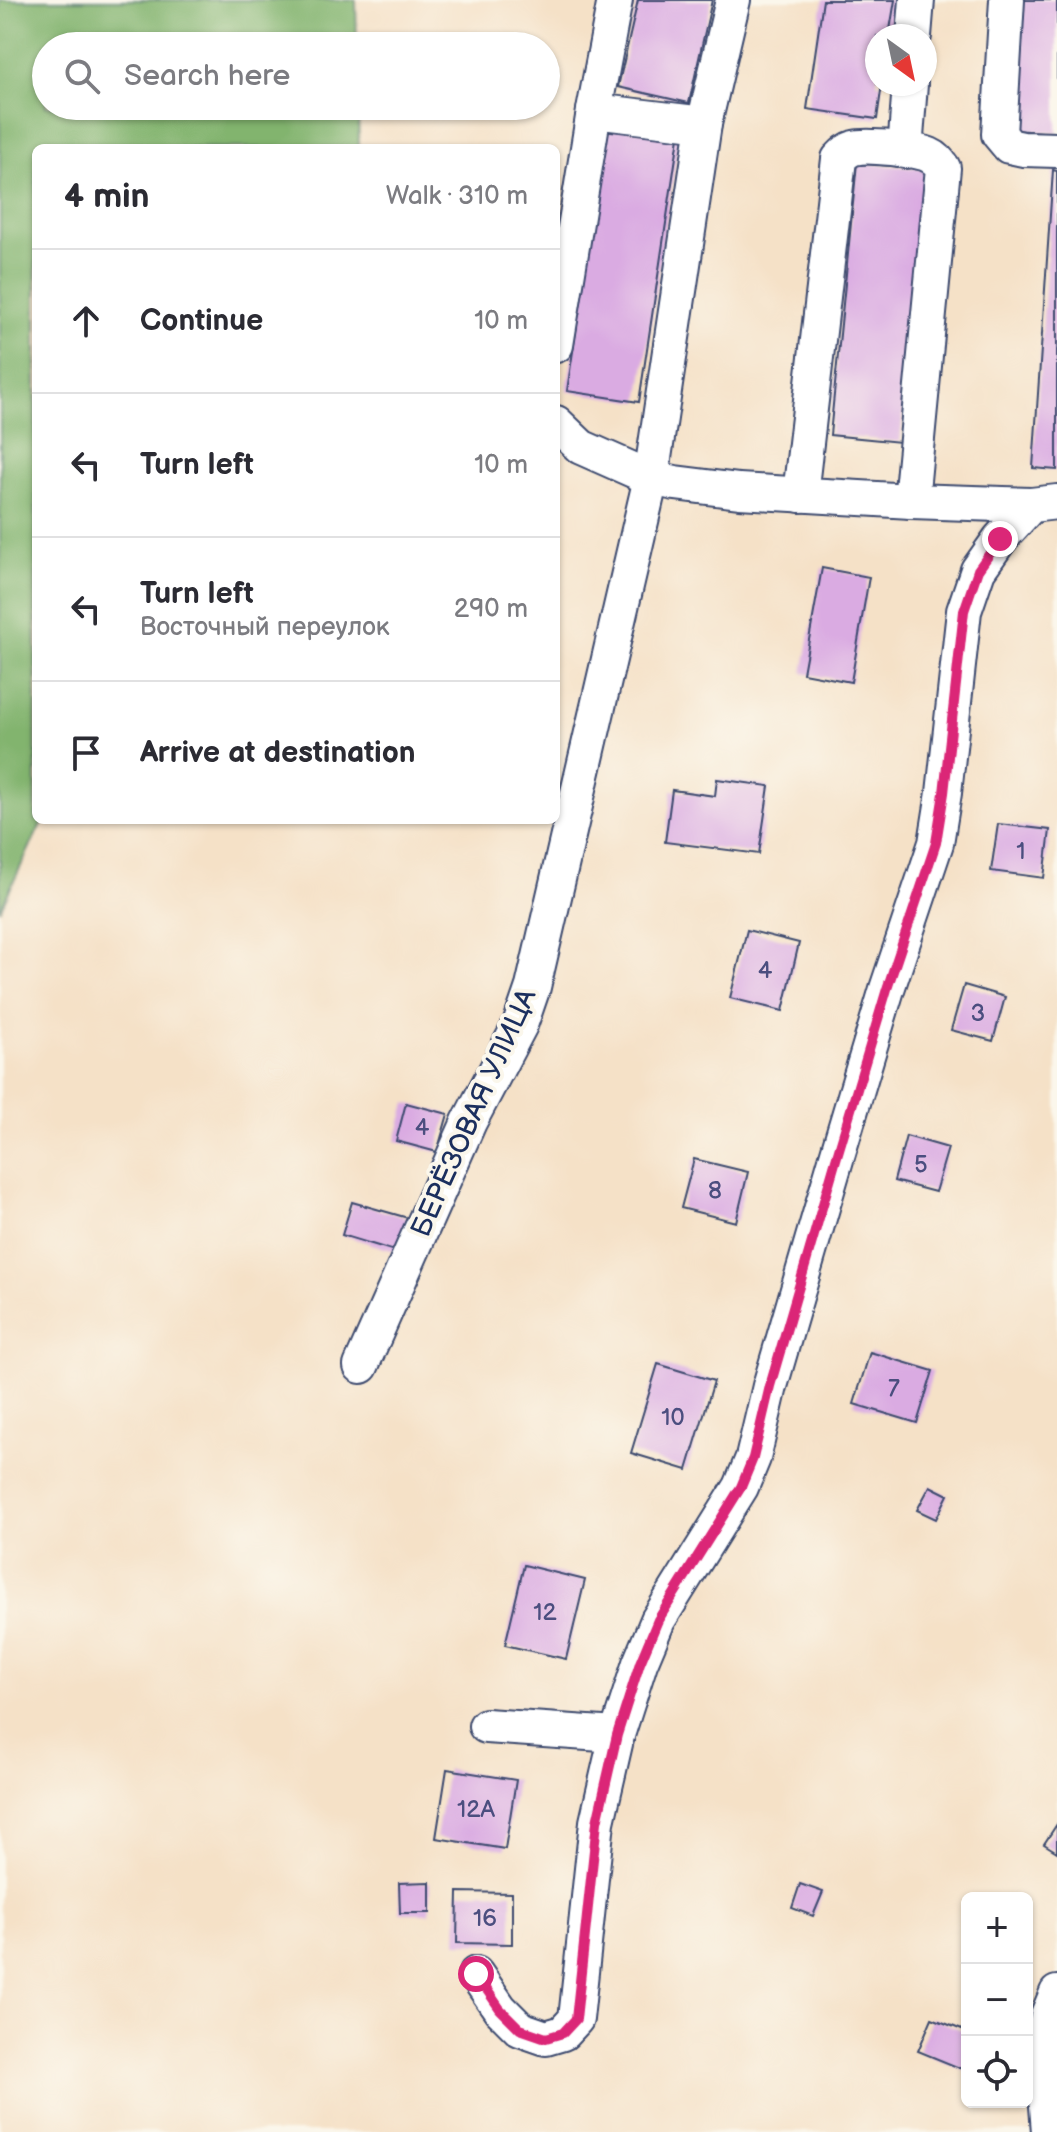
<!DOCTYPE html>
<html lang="en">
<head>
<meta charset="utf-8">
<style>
	:root { --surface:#fff; --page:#f7f7f7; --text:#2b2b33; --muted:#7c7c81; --line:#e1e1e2 }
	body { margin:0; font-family:"Balsamiq Sans",sans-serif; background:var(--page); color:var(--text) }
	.controls { position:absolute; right:24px; bottom:24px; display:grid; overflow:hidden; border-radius:12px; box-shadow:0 2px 6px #0004 }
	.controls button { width:72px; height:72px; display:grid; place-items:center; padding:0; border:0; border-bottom:2px solid var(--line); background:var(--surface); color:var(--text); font:40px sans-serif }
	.compass { position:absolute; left:865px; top:24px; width:72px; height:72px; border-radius:50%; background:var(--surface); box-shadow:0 2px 6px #0004; rotate:147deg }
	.stop { position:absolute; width:24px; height:24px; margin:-18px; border:6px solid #db2777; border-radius:50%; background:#fff }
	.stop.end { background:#db2777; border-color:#fff; box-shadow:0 2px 8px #0008 }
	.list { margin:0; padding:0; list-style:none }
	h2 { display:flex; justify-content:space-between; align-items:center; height:104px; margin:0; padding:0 32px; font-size:34px }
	h2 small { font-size:26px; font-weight:400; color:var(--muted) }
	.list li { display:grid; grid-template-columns:52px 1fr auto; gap:24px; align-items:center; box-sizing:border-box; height:144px; padding:0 32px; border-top:2px solid var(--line) }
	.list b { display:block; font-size:30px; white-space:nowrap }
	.list p { margin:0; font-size:26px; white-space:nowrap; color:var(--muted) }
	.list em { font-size:26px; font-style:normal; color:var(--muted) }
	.icon { flex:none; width:44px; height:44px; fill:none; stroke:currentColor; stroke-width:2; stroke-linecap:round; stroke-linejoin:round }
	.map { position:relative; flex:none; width:1057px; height:2132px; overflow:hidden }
	.search { position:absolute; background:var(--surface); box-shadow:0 2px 6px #0004; left:32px; top:32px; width:528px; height:88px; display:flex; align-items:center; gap:20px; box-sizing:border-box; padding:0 28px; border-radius:44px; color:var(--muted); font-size:30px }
	.panel { position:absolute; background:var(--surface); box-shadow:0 2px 6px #0004; left:32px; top:144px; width:528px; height:680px; border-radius:12px }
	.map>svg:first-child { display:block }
</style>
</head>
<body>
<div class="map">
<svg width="1057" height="2132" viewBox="0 0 1057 2132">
	<rect width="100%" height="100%" fill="#fbf7ec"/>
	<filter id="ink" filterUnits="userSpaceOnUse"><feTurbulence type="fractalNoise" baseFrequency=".0125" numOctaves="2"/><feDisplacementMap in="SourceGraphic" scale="16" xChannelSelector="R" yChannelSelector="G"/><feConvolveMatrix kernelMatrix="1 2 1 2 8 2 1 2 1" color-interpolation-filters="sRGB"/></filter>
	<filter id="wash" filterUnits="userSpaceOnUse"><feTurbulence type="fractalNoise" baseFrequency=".006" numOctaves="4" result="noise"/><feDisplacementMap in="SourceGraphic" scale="32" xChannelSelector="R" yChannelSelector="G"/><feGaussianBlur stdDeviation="1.8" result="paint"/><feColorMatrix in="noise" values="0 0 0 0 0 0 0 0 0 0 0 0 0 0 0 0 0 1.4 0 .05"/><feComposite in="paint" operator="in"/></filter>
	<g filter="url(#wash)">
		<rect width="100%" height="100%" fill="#f5e1c7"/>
		<path fill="#82b46e" stroke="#4e7266" stroke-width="2" d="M0,0H356L357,46H46V106H358L359,148H36V820H43L0,910Z"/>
		<g id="blocks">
			<g fill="#daabe2">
				<path d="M638,0H712L689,103L618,87Z"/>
				<path d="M823,0H895L889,36H877V84H882L877,119L807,109Z"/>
				<path d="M1023,0H1057V133L1013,130Z"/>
				<path d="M607,126L679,137L639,402L567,391Z"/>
				<path d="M857,163L927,169L900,442L830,435Z"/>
				<path d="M1053,170L1057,171V470L1033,468Z"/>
				<path d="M822,568L869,577L851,682L803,673Z"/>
				<path d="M717,779L769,786L759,854L665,842L672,790L715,796Z"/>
				<path d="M998,824L1050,830L1044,878L991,871Z"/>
				<path d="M747,930L799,943L783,1011L730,998Z"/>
				<path d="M964,985L1005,997L993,1041L951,1030Z"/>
				<path d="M406,1103L448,1114L437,1152L396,1141Z"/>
				<path d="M906,1136L948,1148L935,1192L894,1181Z"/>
				<path d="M694,1159L748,1172L736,1222L681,1208Z"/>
				<path d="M352,1202L408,1218L398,1252L342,1235Z"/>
				<path d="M870,1352L933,1371L917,1423L854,1404Z"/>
				<path d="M658,1364L714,1381L687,1470L631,1453Z"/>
				<path d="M930,1486L948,1495L936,1519L917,1510Z"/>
				<path d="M524,1565L585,1580L566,1659L505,1645Z"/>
				<path d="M447,1769L516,1780L505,1849L436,1838Z"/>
				<path d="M1057,1824V1852L1044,1844Z"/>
				<path d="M430,1882V1913H400L399,1883Z"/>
				<path d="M800,1884L823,1892L813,1916L792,1908Z"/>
				<path d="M458,1892L512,1893V1944L457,1943Z"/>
				<path d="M932,2018L967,2032V2071L918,2051Z"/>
			</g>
		</g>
	</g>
	<g filter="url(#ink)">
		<use href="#blocks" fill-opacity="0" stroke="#3c4a6e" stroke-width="2"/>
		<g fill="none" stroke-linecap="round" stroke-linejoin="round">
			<defs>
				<g id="minor">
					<path d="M1007,0L999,134L1009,146L1023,149L1057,150"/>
					<path d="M914,36L917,0"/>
					<path d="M594,111L704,124"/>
					<path d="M905,151L910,84"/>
					<path d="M556,345L594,111L615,0"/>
					<path d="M556,423L581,447L651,478L675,483L739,491L911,501L1031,505L1057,502"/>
					<path d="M800,495L839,159C844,154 847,150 854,148C866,144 919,150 929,155C936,158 939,162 943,168L911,501"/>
					<path d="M361,1366L469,1122L520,1025L533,987L651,478L704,124L733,0"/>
					<path d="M486,1726L617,1735"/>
					<path d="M476,1974L500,2009L520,2029L546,2038L563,2033L576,2019L597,1822L617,1735L640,1663L658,1620L741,1487L753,1458L770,1386L837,1156L887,989L936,843L944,793L964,611L978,570L1000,539L1031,505"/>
					<path d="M1049,2132L1043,2053L1044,2036L1048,2015L1057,1993"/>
				</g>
			</defs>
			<use href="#minor" stroke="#3c4a6e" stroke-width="38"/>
			<use href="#minor" stroke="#fff" stroke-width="34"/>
		</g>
	</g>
	<g fill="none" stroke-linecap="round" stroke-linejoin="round" filter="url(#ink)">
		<path stroke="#db2777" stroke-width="10" d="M476,1974L500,2009L520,2029L546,2038L563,2033L576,2019L597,1822L617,1735L640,1663L658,1620L741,1487L753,1458L770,1386L837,1156L887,989L936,843L944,793L964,611L978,570L1000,539"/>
	</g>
	<g text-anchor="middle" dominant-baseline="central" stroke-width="8" stroke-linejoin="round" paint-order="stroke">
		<g font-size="24" fill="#4b4e7f">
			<text x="1021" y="851">1</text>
			<text x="765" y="970">4</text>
			<text x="978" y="1013">3</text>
			<text x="422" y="1127">4</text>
			<text x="921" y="1164">5</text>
			<text x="715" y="1190">8</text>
			<text x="894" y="1388">7</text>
			<text x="673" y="1417">10</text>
			<text x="545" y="1612">12</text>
			<text x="476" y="1809">12А</text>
			<text x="485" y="1918">16</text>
		</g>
		<g font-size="28" fill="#1b2f5e" stroke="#fbf7ec">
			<text transform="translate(474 1113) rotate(-66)">БЕРЁЗОВАЯ УЛИЦА</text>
		</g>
	</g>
</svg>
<div class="controls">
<button>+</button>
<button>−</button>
<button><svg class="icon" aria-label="locate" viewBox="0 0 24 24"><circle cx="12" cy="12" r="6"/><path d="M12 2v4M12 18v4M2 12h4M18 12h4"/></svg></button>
</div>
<svg class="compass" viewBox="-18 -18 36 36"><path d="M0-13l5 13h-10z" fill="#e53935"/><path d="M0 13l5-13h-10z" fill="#7c7c81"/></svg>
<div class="stop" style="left:476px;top:1974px"></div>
<div class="stop end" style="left:1000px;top:539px"></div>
<div class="search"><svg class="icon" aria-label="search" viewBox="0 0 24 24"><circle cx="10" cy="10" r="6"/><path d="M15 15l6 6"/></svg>Search here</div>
<section class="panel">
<h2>4 min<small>Walk · 310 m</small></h2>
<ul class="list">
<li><svg class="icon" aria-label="ahead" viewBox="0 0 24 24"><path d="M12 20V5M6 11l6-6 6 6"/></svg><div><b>Continue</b></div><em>10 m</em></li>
<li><svg class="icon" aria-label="left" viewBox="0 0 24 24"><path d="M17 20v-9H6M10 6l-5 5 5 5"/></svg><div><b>Turn left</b></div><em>10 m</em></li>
<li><svg class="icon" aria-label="left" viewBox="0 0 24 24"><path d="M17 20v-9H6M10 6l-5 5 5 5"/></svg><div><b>Turn left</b><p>Восточный переулок</p></div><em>290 m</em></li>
<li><svg class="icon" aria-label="arrive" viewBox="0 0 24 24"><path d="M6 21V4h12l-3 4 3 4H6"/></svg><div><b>Arrive at destination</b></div></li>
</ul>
</section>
</div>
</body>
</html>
